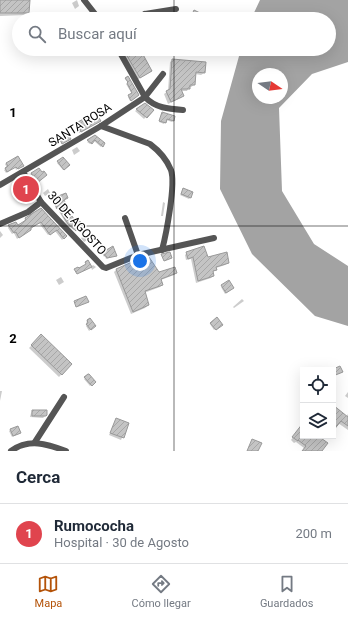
<!DOCTYPE html>
<html lang="es">
<head>
<meta charset="utf-8">
<style>
	:root { --surface:#fff; --page:#f6f6f7; --text:#1f2937; --muted:#747a83; --line:#e0e1e3; --accent:#b45309 }
	body { margin:0; font-family:Roboto,sans-serif; background:var(--page); color:var(--text) }
	.controls { position:absolute; right:12px; bottom:12px; display:grid; overflow:hidden; border-radius:0px; box-shadow:0 4px 16px #0002 }
	.controls button { width:36px; height:36px; display:grid; place-items:center; padding:0; border:0; border-bottom:1px solid var(--line); background:var(--surface); color:var(--text); font:20px sans-serif }
	.compass { position:absolute; left:252px; top:68px; width:36px; height:36px; border-radius:50%; background:var(--surface); box-shadow:0 4px 16px #0002; rotate:103deg }
	.you { position:absolute; left:140px; top:261px; width:14px; height:14px; margin:-10px; border:3px solid #fff; border-radius:50%; background:#1a73e8; box-shadow:0 0 0 6px #1a73e833 }
	.badge { display:grid; place-items:center; width:26px; height:26px; border-radius:50%; background:var(--accent); color:#fff; font-size:13px; font-weight:700 }
	.pin { position:absolute; translate:-50% -50%; border:2px solid #fff; box-shadow:0 1px 4px #0006 }
	.list { margin:0; padding:0; list-style:none }
	h2 { display:flex; justify-content:space-between; align-items:center; height:52px; margin:0; padding:0 16px; font-size:17px }
	h2 small { font-size:13px; font-weight:400; color:var(--muted) }
	.list li { display:grid; grid-template-columns:26px 1fr auto; gap:12px; align-items:center; box-sizing:border-box; height:60px; padding:0 16px; border-top:1px solid var(--line) }
	.list b { display:block; font-size:15px; white-space:nowrap }
	.list p { margin:0; font-size:13px; white-space:nowrap; color:var(--muted) }
	.list em { font-size:13px; font-style:normal; color:var(--muted) }
	.icon { flex:none; width:22px; height:22px; fill:none; stroke:currentColor; stroke-width:2; stroke-linecap:round; stroke-linejoin:round }
	.map { position:relative; flex:none; width:348px; height:451px; overflow:hidden }
	.search { position:absolute; background:var(--surface); box-shadow:0 4px 16px #0002; left:12px; right:12px; top:12px; height:44px; display:flex; align-items:center; gap:10px; box-sizing:border-box; padding:0 14px; border-radius:22px; color:var(--muted); font-size:15px }
	.sheet { height:112px; background:var(--surface) }
	nav { display:flex; justify-content:space-around; align-items:center; box-sizing:border-box; height:56px; border-top:1px solid var(--line); background:var(--surface); font-size:11px; color:var(--muted) }
	nav a { display:grid; justify-items:center; gap:2px }
	nav .on { color:var(--accent) }
	.map>svg:first-child { display:block }
</style>
</head>
<body>
<div class="map">
<svg width="348" height="451" viewBox="0 0 348 451">
	<defs>
		<pattern id="building-hatch" width="6" height="6" patternUnits="userSpaceOnUse"><rect width="6" height="6" fill="#c4c4c4"/><path d="M-1 1l2-2M0 6l6-6M5 7l2-2" fill="none" stroke="#a7a7a7"/></pattern>
	</defs>
	<rect width="100%" height="100%" fill="#fff"/>
	<path fill="#a3a3a3" fill-rule="evenodd" d="M260,0H348V62L312,74L279,108L282,191L314,244L348,266V326L315,316L252,254L220,189L221,121L241,49H329V19H251ZM258,74H282V98H258Z"/>
	<g fill="#0003">
		<path d="M0,0H29L28,13L26,15L0,16Z"/>
		<path d="M77,0L79,6L75,9L72,3Z"/>
		<path d="M24,49H30V50L25,53Z"/>
		<path d="M120,49H138L151,71L137,80Z"/>
		<path d="M173,60L204,73L201,75L195,74L194,85L191,87H189L187,91H181L183,96L181,98L168,104L164,94L168,91L170,62Z"/>
		<path d="M128,77L134,98L130,101L128,97L132,94L126,84L128,83L125,79Z"/>
		<path d="M144,104L152,110L144,119L135,111Z"/>
		<path d="M162,114L174,117L173,121L172,122L166,120L164,124L159,122Z"/>
		<path d="M98,122L79,133L75,125L77,124Z"/>
		<path d="M95,136L104,143L101,147L94,141L90,144L87,142Z"/>
		<path d="M77,147L80,151L74,155L72,150Z"/>
		<path d="M17,158L21,167L16,170L15,167L6,173L4,170L7,168L5,164Z"/>
		<path d="M63,158L69,165L63,170L57,163Z"/>
		<path d="M39,169L42,174L46,175L36,183L30,175Z"/>
		<path d="M48,189L50,193L45,196L43,193Z"/>
		<path d="M183,190L190,198L189,199L180,195Z"/>
		<path d="M54,199L63,205L70,218L77,225L82,224L74,230L67,225L57,208L56,209L53,200Z"/>
		<path d="M163,202L165,203L163,216H161Z"/>
		<path d="M40,209L66,236L62,240L55,231L48,235L39,223L17,239L14,233L12,234L8,228L9,226L18,227L25,222L24,220L26,219Z"/>
		<path d="M0,231L3,235L0,238Z"/>
		<path d="M86,235L89,239L84,242L81,238Z"/>
		<path d="M103,252L115,256L106,259L105,256L104,257L102,253Z"/>
		<path d="M187,253L207,259L228,263L225,265L216,268V270L212,272L213,276L211,278L196,283L191,259L186,260L185,255Z"/>
		<path d="M140,260L159,273H176L174,275L161,280L162,285L160,287L144,293L148,305L145,308L131,314L114,272L116,270Z"/>
		<path d="M93,265L96,267L92,270L91,267Z"/>
		<path d="M61,277L64,282L59,285L56,280Z"/>
		<path d="M222,286L232,289L225,294L221,287Z"/>
		<path d="M242,299L244,301L234,308L233,307Z"/>
		<path d="M217,318L222,324L214,330L210,324Z"/>
		<path d="M90,319L95,326L89,331L86,326L88,324L86,322Z"/>
		<path d="M41,336L71,364L59,377L29,348Z"/>
		<path d="M89,375L95,382L90,386L84,379Z"/>
		<path d="M0,391H2L0,401Z"/>
		<path d="M348,392V398L345,396Z"/>
		<path d="M333,408L346,417L348,414V430L338,423L333,430Z"/>
		<path d="M32,411L45,416L43,418L30,417L31,413Z"/>
		<path d="M116,419L128,424L121,440L109,435Z"/>
		<path d="M303,428V436H321L319,438L320,451H302L304,448L296,442L294,443L291,440L299,429Z"/>
		<path d="M10,430L19,434L12,437L9,431Z"/>
	</g>
	<g fill="url(#building-hatch)" stroke="#999">
		<path d="M0,0H30L29,13H0Z"/>
		<path d="M194,10L212,19H190Z"/>
		<path d="M123,49H140L152,71L140,78Z"/>
		<path d="M172,59L206,62L205,73L196,72L195,85H190V89H181L184,96L171,102L166,91L170,89Z"/>
		<path d="M128,76L139,95L131,101L128,95L132,93L127,83L128,82L125,78Z"/>
		<path d="M145,103L154,110L147,118L136,109Z"/>
		<path d="M162,112L175,116L174,121L167,119L166,123L159,121Z"/>
		<path d="M91,115L94,121L99,118L101,121L81,132L76,123Z"/>
		<path d="M68,134L71,139L62,144L59,138Z"/>
		<path d="M95,135L105,143L103,147L95,140L92,144L87,140Z"/>
		<path d="M18,156L24,166L18,169L16,167L7,172L5,168L8,166L6,163Z"/>
		<path d="M63,157L70,165L64,170L57,161Z"/>
		<path d="M39,168L42,172L44,171L47,175L37,183L31,173Z"/>
		<path d="M183,188L193,192L191,198L181,194Z"/>
		<path d="M66,193L68,198L64,200L66,204L64,205L71,217L72,216L77,224L80,221L83,225L76,231L68,224L58,208L57,209L53,198Z"/>
		<path d="M41,208L51,219L67,236L64,239L57,230L50,235L41,222L31,228V230L19,238L16,232L14,233L8,225L16,222L18,225L26,220L25,218Z"/>
		<path d="M113,246L117,256L107,258L106,256H105L103,252Z"/>
		<path d="M204,246L208,257L227,252L229,263L216,267L217,270L213,271L214,276L198,281L193,257L188,259L186,252Z"/>
		<path d="M170,252L172,258L164,261L161,254Z"/>
		<path d="M149,257L159,272L175,267L177,273L161,279L163,285L145,291L149,305L133,312L116,269L139,259Z"/>
		<path d="M88,260L92,267L77,274L74,269L78,267L79,268L86,264L85,262Z"/>
		<path d="M229,280L234,288L226,293L221,285Z"/>
		<path d="M86,296L89,302L76,307L74,301Z"/>
		<path d="M217,317L223,325L216,330L210,323Z"/>
		<path d="M90,318L96,326L91,330L86,324L88,323L87,320Z"/>
		<path d="M41,334L72,364L62,375L31,345Z"/>
		<path d="M340,366L343,372L333,376V369Z"/>
		<path d="M88,374H89L96,382L92,386L84,377Z"/>
		<path d="M333,405L348,417V426L341,421L333,431Z"/>
		<path d="M32,410H47V415L46,416H32Z"/>
		<path d="M116,418L129,423L124,438L110,433Z"/>
		<path d="M303,423V436H310L312,437L313,436H318L328,443L322,451H302L306,446L298,440V441L292,437Z"/>
		<path d="M18,426L21,433L13,436L10,429Z"/>
		<path d="M252,439L262,443L258,451H247Z"/>
	</g>
	<g fill="none" stroke-linecap="round" stroke-linejoin="round">
		<g stroke="#555" stroke-width="6">
			<path d="M84,0L99,19"/>
			<path d="M145,14L155,19"/>
			<path d="M132,19L145,14L176,9"/>
			<path d="M118,49L145,97C155,108 169,109 183,110"/>
			<path d="M101,126L150,144C158,150 167,160 171,170C176,184 166,235 162,250"/>
			<path d="M23,172L41,202L103,267L106,268L138,255L214,238"/>
			<path d="M0,185L101,126L145,97L163,74"/>
			<path d="M125,218L138,255"/>
			<path d="M0,224L28,212L41,202"/>
			<path d="M35,442L64,397"/>
			<path d="M11,451C29,438 47,444 66,451"/>
		</g>
	</g>
	<path fill="none" stroke="#000" stroke-width="1" stroke-opacity="0.55" d="M174,0V19M174,49V451M0,226H348"/>
	<g text-anchor="middle" dominant-baseline="central" stroke-width="3" stroke-linejoin="round" paint-order="stroke">
		<g font-size="12" fill="#000" stroke="#fff">
			<text transform="translate(80 125) rotate(-32)">SANTA ROSA</text>
			<text transform="translate(77 223) rotate(48)">30 DE AGOSTO</text>
		</g>
	</g>
	<g font-size="13" text-anchor="middle" font-weight="bold" fill="#000" stroke="#fff" stroke-width="3" stroke-linejoin="round" paint-order="stroke">
		<text x="13" y="117">1</text>
		<text x="13" y="343">2</text>
	</g>
</svg>
<div class="controls">
<button><svg class="icon" aria-label="locate" viewBox="0 0 24 24"><circle cx="12" cy="12" r="6"/><path d="M12 2v4M12 18v4M2 12h4M18 12h4"/></svg></button>
<button><svg class="icon" aria-label="layers" viewBox="0 0 24 24"><path d="M12 4l9 5-9 5-9-5zM3 14l9 5 9-5"/></svg></button>
</div>
<svg class="compass" viewBox="-18 -18 36 36"><path d="M0-13l5 13h-10z" fill="#e53935"/><path d="M0 13l5-13h-10z" fill="#747a83"/></svg>
<div class="you"></div>
<div class="pin badge" style="left:26px;top:189px;background:#e0444e">1</div>
<div class="search"><svg class="icon" aria-label="search" viewBox="0 0 24 24"><circle cx="10" cy="10" r="6"/><path d="M15 15l6 6"/></svg>Buscar aquí</div>
</div>
<section class="sheet">
<h2>Cerca<small></small></h2>
<ul class="list">
<li><span class="badge" style="background:#e0444e">1</span><div><b>Rumococha</b><p>Hospital · 30 de Agosto</p></div><em>200 m</em></li>
</ul>
</section>
<nav>
<a class="on"><svg class="icon" aria-label="map" viewBox="0 0 24 24"><path d="M3 6l6-2 6 2 6-2v14l-6 2-6-2-6 2zM9 4v14M15 6v14"/></svg>Mapa</a>
<a><svg class="icon" aria-label="directions" viewBox="0 0 24 24"><path d="M12 3l9 9-9 9-9-9zM9 14v-3h6M13 9l2 2-2 2"/></svg>Cómo llegar</a>
<a><svg class="icon" aria-label="saved" viewBox="0 0 24 24"><path d="M7 4h10v16l-5-4-5 4z"/></svg>Guardados</a>
</nav>
</body>
</html>
